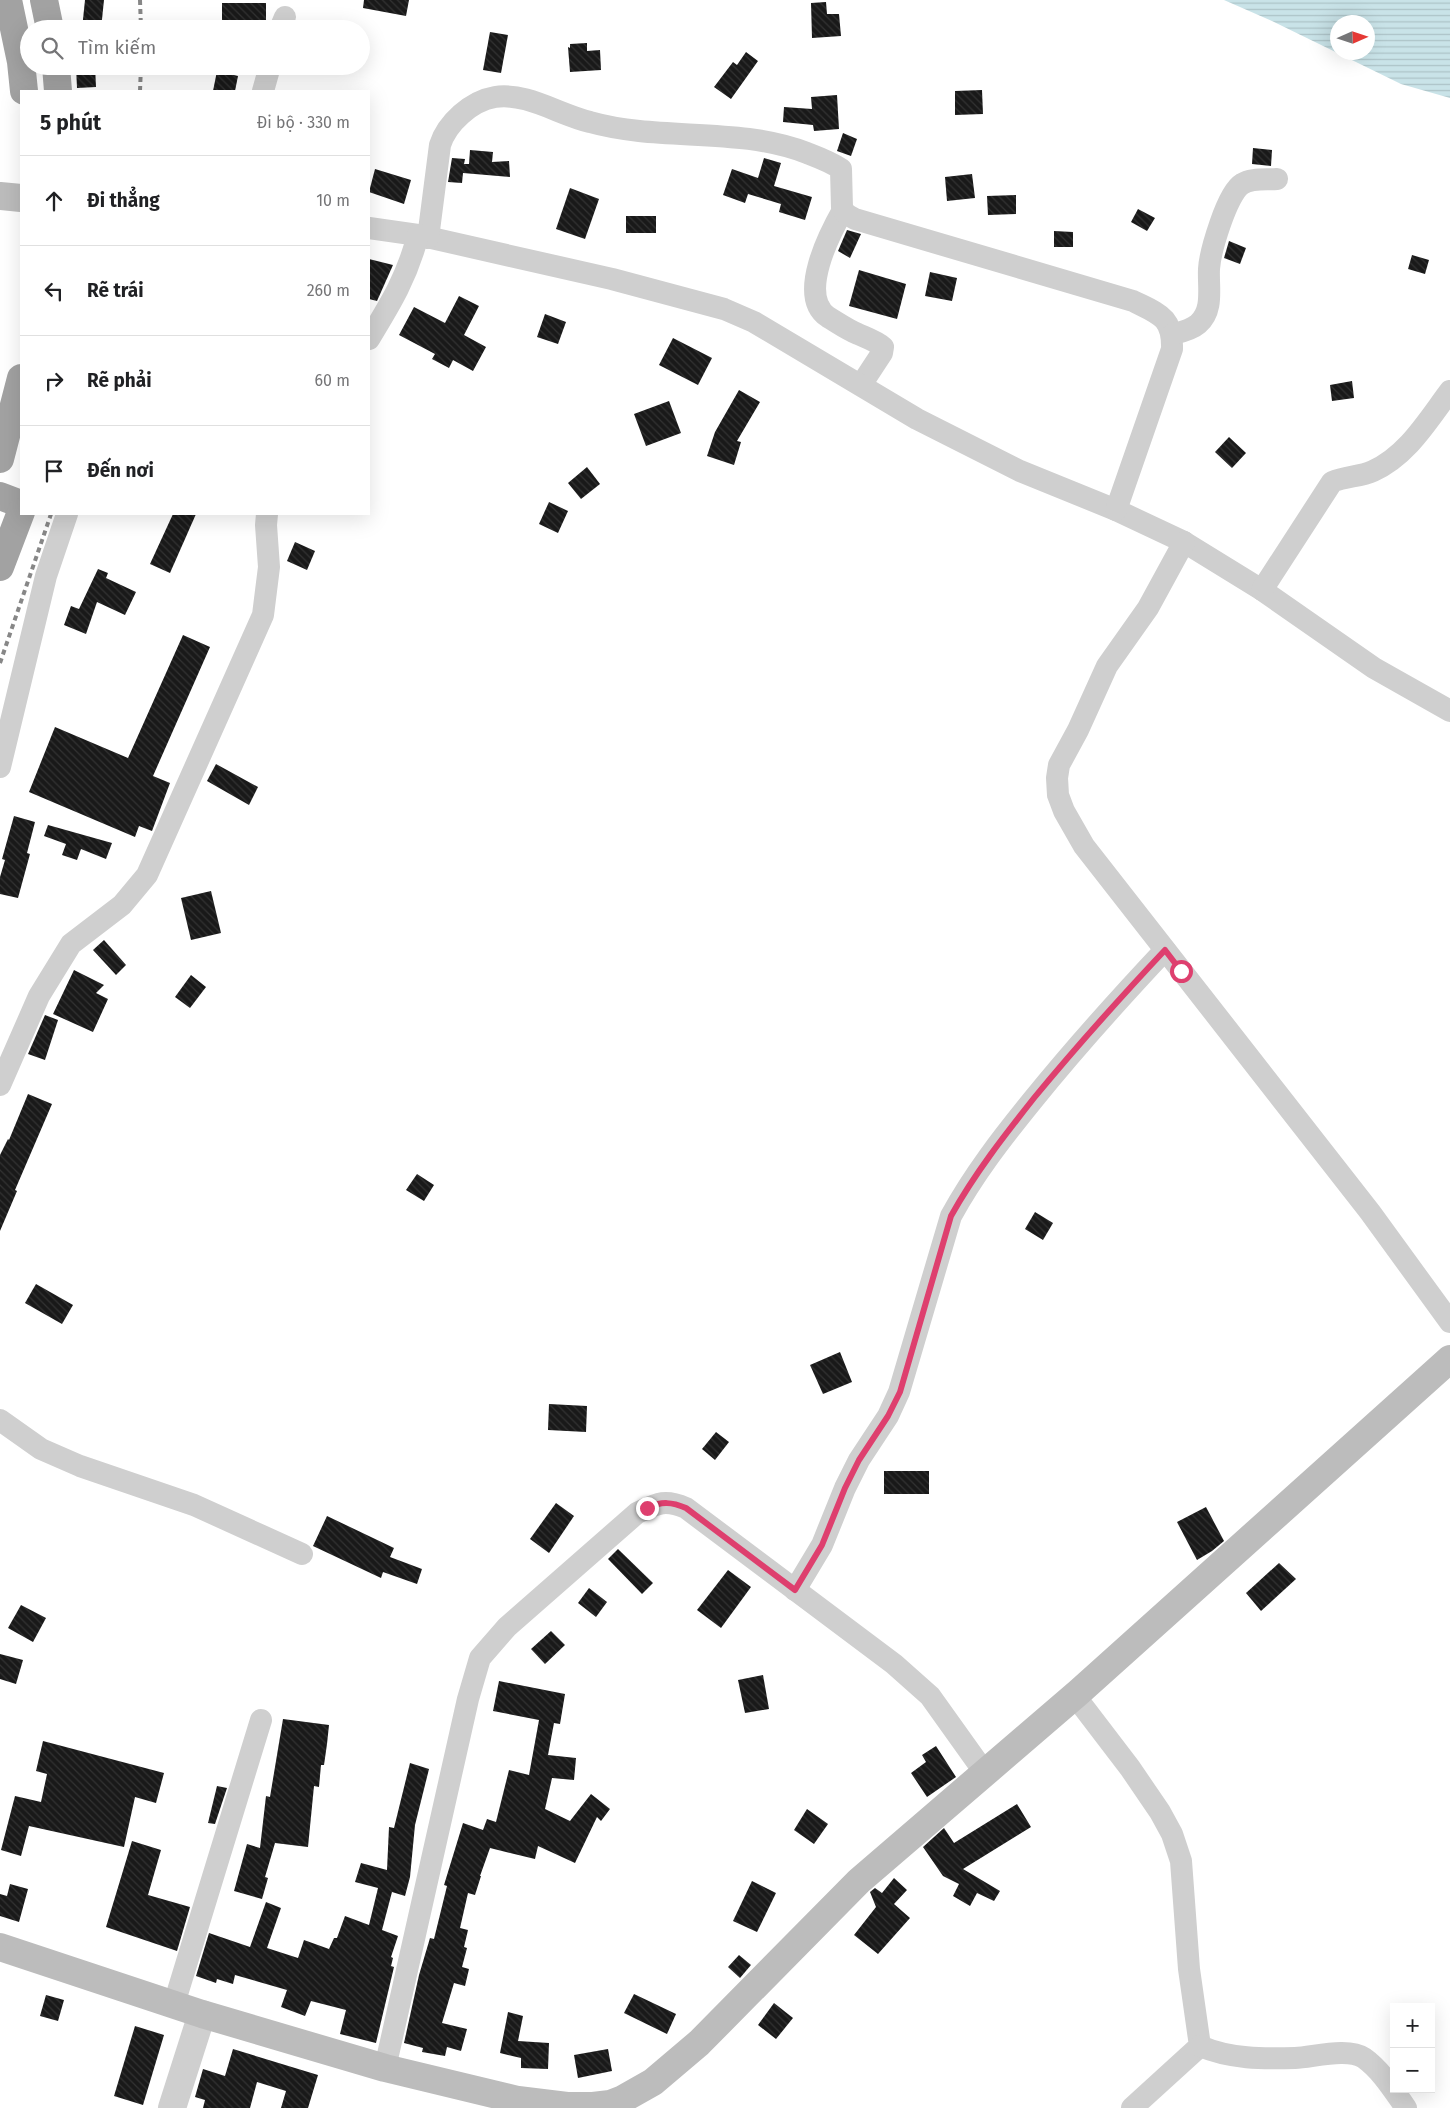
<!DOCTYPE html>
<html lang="vi">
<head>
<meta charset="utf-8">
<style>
	:root { --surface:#fff; --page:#f2f2f2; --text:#202124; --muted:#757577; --line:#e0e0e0 }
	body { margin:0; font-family:"Fira Sans",sans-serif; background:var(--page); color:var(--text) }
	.controls { position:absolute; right:15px; bottom:15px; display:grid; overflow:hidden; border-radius:0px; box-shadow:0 5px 20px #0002 }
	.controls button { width:45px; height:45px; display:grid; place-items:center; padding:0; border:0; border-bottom:1px solid var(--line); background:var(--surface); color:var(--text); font:25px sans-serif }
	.compass { position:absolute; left:1330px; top:15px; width:45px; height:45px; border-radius:50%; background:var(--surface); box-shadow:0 5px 20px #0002; rotate:87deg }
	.stop { position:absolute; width:15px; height:15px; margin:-11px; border:4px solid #de3f6e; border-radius:50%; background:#fff }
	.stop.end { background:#de3f6e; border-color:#fff; box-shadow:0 1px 5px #0008 }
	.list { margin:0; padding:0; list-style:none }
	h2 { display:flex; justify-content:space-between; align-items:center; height:65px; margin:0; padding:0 20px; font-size:21px }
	h2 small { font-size:16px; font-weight:400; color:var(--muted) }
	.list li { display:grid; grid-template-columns:32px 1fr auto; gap:15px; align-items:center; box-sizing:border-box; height:90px; padding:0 20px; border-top:1px solid var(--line) }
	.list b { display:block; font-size:19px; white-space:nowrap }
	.list em { font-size:16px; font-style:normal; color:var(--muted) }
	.icon { flex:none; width:28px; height:28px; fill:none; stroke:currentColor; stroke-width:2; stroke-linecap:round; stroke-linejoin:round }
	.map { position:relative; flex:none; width:1450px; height:2108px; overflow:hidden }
	.search { position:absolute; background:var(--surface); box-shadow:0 5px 20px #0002; left:20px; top:20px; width:350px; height:55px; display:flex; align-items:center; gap:12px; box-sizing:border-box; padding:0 18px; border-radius:28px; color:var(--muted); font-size:19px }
	.panel { position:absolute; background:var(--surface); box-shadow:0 5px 20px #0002; left:20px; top:90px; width:350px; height:425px; border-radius:0px }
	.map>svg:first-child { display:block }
</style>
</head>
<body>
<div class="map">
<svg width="1450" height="2108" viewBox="0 0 1450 2108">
	<defs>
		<pattern id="water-rules" width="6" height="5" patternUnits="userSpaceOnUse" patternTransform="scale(1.25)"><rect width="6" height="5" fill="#c9e3e8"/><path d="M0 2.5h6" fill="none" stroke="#adc3c7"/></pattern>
		<pattern id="building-back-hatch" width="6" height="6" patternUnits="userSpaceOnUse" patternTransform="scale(1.25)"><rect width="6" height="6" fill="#191919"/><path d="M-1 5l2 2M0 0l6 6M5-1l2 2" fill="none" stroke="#323232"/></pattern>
	</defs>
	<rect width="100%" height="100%" fill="#fff"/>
	<path fill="url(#water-rules)" fill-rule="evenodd" d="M1224,0H1450V98L1401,84L1272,21ZM1338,22H1368V52H1338Z"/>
	<g fill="url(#building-back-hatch)">
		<path d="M85,0H104L101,29H82Z"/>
		<path d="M364,0H409L406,16L363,8Z"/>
		<path d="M826,2L827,14H839L841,36L812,38L811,3Z"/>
		<rect x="222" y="3" width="44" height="26"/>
		<path d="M490,32L508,35L501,73L483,70Z"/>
		<path d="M587,43V51L600,50L601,70L570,72L568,47L570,48V44Z"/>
		<path d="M746,52L758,61L731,99L714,87L733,62L737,65Z"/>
		<path d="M76,66H95L96,87L77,88Z"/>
		<path d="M217,71L238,76L235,91H213Z"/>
		<path d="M982,90L983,114L955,115V91Z"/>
		<path d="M837,95L839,129L814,131L813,125L783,122L784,107L812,109L811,97Z"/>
		<path d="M843,133L857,139L851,156L837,151Z"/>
		<path d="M1253,148L1272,150L1271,166L1252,164Z"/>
		<path d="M470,150L493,152L492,162L509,161L510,177L463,173L462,183L448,182L452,158L465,159L464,164H469Z"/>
		<path d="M764,158L781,163L774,186L812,197L805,220L779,212L781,204L748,194L745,203L723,195L732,169L758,178Z"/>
		<path d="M375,169L411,180L404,204L369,192Z"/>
		<path d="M972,174L975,198L947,201L945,177Z"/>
		<path d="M570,188L599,199L585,239L556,229Z"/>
		<path d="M1016,195V214L988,215L987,196Z"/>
		<path d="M1138,209L1155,218L1147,231L1131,222Z"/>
		<rect x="626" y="216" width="30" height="17"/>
		<path d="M847,230L861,234L850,258L838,251Z"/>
		<path d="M1054,231L1073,232V247H1054Z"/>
		<path d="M1229,241L1246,248L1240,264L1224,258Z"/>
		<path d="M1412,255L1429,260L1425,274L1408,269Z"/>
		<path d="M369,259L393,265L377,301L369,299Z"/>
		<path d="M859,270L906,284L897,319L849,306Z"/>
		<path d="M930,272L957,278L952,301L925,296Z"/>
		<path d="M459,296L479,306L464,335L486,347L473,371L453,360L449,368L432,359L435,354L399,335L414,307L445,323Z"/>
		<path d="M545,314L566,322L558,344L537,337Z"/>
		<path d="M673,338L712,358L698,385L659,365Z"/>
		<path d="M1352,381L1354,398L1332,401L1330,385Z"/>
		<path d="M739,390L760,402L737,441L741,442L734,465L707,456L715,432Z"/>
		<path d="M669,401L681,433L646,446L634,414Z"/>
		<path d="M1229,437L1246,453L1232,468L1215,452Z"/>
		<path d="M587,467L600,484L581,499L568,483Z"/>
		<path d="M549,502L568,511L558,533L539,524Z"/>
		<path d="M173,514H196L170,573L150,564Z"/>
		<path d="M295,542L315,551L307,570L287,561Z"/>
		<path d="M98,569L108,573L106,578L136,592L125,615L97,602L86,634L64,625L71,606L79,609Z"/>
		<path d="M183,635L210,647L153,776L170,783L152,831L139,826L135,837L29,792L55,727L128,758Z"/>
		<path d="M216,764L258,787L249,805L207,781Z"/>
		<path d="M14,816L35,822L27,853L30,854L18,898L0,894V877L5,860L2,859Z"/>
		<path d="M48,825L112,843L106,859L81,849L77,860L62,855L66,844L44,836Z"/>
		<path d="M211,891L221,933L191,940L181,898Z"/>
		<path d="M104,940L126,965L116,975L93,950Z"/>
		<path d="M74,970L104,985L96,993L108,999L93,1032L53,1014Z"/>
		<path d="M191,975L206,987L190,1008L175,997Z"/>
		<path d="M45,1015L58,1020L45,1060L28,1054Z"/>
		<path d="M28,1094L52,1104L15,1190L17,1191L0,1231V1155L8,1139L9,1140Z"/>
		<path d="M417,1174L434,1185L424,1201L406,1190Z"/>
		<path d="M1035,1212L1053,1223L1043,1240L1025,1229Z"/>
		<path d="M36,1284L73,1305L62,1324L25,1303Z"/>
		<path d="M840,1352L852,1382L823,1394L810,1365Z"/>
		<path d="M549,1404L587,1406L586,1432L548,1430Z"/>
		<path d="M716,1432L729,1442L715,1460L702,1449Z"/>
		<rect x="884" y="1471" width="45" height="23"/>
		<path d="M556,1503L574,1516L549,1553L530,1539Z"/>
		<path d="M1206,1507L1224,1541L1212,1551L1197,1560L1177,1522Z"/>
		<path d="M327,1516L394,1548L390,1557L422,1569L417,1584L383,1572L381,1578L313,1546Z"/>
		<path d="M618,1549L653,1583L642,1594L608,1559Z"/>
		<path d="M1279,1563L1296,1579L1261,1611L1246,1593Z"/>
		<path d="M728,1570L751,1587L721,1628L697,1610Z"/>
		<path d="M589,1588L607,1602L596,1617L578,1603Z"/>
		<path d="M21,1605L46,1618L33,1642L8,1628Z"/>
		<path d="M551,1631L565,1645L545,1664L531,1649Z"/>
		<path d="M0,1654L23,1660L16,1684L0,1679Z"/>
		<path d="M763,1675L769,1709L745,1713L738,1680Z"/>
		<path d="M499,1681L565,1694L560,1724L554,1723L548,1755L576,1758L574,1780L552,1778L545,1809L570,1821L591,1794L610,1809L601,1821L597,1817L575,1863L538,1846L535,1859L490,1848L480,1876H481L475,1895L468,1893L460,1928L468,1930L464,1947L467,1948L462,1967L469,1969L465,1986L454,1983L442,2023L467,2029L461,2051L447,2047L445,2056L422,2052L423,2048L404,2043L419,1975L430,1938L434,1939L447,1886L444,1885L463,1823L483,1830L487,1819L496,1822L509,1770L529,1775L539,1720L493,1711Z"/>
		<path d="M283,1719L329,1725L327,1744L324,1765H321L319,1787L314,1786L308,1847L275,1843L265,1877L268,1878L262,1899L234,1891L247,1844L260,1848L266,1796L270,1797Z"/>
		<path d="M43,1741L164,1773L156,1803L135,1797L124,1847L29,1826L21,1856L1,1850L15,1796L41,1802L47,1774L36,1771Z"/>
		<path d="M936,1746L956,1777L927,1797L911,1773L926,1762L922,1755Z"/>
		<path d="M410,1763L429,1769L415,1825L410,1877L405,1896L392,1892L382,1930L398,1936L391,1957L393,1958L391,1966L394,1967L376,2043L340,2034L346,2010L311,2001L305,2016L281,2007L287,1990L235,1975L233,1984L217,1979L216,1983L196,1976L209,1933L250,1947L266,1902L281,1908L267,1948L298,1958L304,1940L329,1949L334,1938H337L345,1916L369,1925L378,1888L355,1882L361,1863L387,1870L389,1827L394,1828Z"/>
		<path d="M217,1786L227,1788L215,1824L208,1823Z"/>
		<path d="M1017,1804L1031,1827L963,1869L1000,1891L994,1901L977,1893L970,1906L953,1896L959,1884L943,1876L923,1847L944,1828L954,1843Z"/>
		<path d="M807,1809L828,1824L814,1844L794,1830Z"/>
		<path d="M132,1841L161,1850L148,1895L190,1907L177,1951L106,1927Z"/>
		<path d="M894,1878L907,1890L894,1904L910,1918L878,1954L854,1935L876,1907L870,1892L875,1888L882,1893Z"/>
		<path d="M752,1881L776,1893L757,1932L733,1921Z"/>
		<path d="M10,1884L28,1889L19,1922L0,1916V1894L7,1896Z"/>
		<path d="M739,1955L751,1965L740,1978L728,1967Z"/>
		<path d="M634,1994L676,2014L667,2034L624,2013Z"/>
		<path d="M46,1995L64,2000L58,2021L40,2016Z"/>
		<path d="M774,2003L793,2018L776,2039L758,2025Z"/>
		<path d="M508,2012L523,2016L518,2041L549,2043L548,2069L521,2068V2058L500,2053Z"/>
		<path d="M135,2026L164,2035L143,2105L114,2096Z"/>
		<path d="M233,2049L318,2075L308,2108H281L286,2091L257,2082L250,2108H203L205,2100L195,2097L203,2069L225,2076Z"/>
		<path d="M608,2049L612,2071L578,2078L574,2055Z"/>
	</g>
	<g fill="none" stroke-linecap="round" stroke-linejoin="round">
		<g stroke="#cfcfcf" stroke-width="22">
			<path d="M280,29L285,17"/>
			<path d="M263,91L270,66"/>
			<path d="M843,210C830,233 797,296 828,317C838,323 848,330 858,334C867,338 876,341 883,347L882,353L861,385"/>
			<path d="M369,228L418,235L612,279L724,309L754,322L917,419L1020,471L1116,510L1184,542L1262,590L1374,668L1450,711"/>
			<path d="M428,238L440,145C447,123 471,101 495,97C526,92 560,115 590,122C661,142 737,126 807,153C820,158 831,162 841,169L842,208L846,214L855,219L1133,301C1159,314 1173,317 1172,349L1116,510"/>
			<path d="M1173,334C1181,332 1191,330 1198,324C1214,310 1208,288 1209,269C1210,252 1227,193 1242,184C1251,178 1266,180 1277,179"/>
			<path d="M369,339C391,303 407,277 418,235"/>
			<path d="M1184,542L1148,608L1107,666L1078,730L1059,765L1057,778L1058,795L1064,811L1084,846L1370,1212L1450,1322"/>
			<path d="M1262,590L1332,482C1346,476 1360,477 1373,471C1408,455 1428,420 1450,391"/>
			<path d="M0,767L46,576L67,514"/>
			<path d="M0,1085L39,996L71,944L122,905L147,875L263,615L269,567L266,525L267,514"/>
			<path d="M0,1420L41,1449L80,1466L194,1505L302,1554"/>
			<path d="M795,1590L822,1545L845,1488L859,1460L888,1416L899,1392L951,1216C974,1174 1002,1138 1032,1101C1074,1049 1119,999 1165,950"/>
			<path d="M1075,1696L1130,1768L1160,1812L1172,1834L1181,1861L1189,1969L1200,2046L1132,2108"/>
			<path d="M174,2004L261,1720"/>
			<path d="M1200,2046C1230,2059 1263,2059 1295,2058C1314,2057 1348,2047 1364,2058C1381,2070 1394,2091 1406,2108"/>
			<path d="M385,2068L468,1699L480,1658L507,1627L637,1513C658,1503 665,1499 686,1508L894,1664L930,1696L985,1773"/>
		</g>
		<path stroke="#cfcfcf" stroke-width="28" d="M172,2108L202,2014"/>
		<g stroke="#bcbcbc" stroke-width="28">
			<path d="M0,196L21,198"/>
			<path d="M0,1947L202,2014L385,2068L518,2100L567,2106H593L610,2104L623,2099L653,2082L699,2043L859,1881L1079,1692L1450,1359"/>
		</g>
		<g stroke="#a2a2a2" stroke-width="28">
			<path d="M8,0L21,62L24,91"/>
			<path d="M44,0L50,29"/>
			<path d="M56,66L58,91"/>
			<path d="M0,459L21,378"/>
			<path d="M0,496L21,504"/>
			<path d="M0,567L21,512"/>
		</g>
		<g stroke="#878787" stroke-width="4" stroke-dasharray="5 4" stroke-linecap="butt">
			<path d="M140,0L141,29"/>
			<path d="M140,91L141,66"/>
			<path d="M0,663L51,514"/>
		</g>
	</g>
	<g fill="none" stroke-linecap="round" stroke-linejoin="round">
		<path stroke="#de3f6e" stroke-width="6" d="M647,1508C662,1501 672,1502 686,1508L795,1590L822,1545L845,1488L859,1460L888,1416L900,1392L951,1216C975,1173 1004,1136 1034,1098C1076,1047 1120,998 1165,950L1181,971"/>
	</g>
</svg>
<div class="controls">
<button>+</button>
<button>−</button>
</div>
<svg class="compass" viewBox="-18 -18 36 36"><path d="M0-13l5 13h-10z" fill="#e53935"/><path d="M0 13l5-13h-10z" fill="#757577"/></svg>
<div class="stop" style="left:1181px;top:971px"></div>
<div class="stop end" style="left:647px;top:1508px"></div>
<div class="search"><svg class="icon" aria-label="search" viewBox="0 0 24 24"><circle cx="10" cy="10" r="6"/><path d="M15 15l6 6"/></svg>Tìm kiếm</div>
<section class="panel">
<h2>5 phút<small>Đi bộ · 330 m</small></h2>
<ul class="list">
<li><svg class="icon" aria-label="ahead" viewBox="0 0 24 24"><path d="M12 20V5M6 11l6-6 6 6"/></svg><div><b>Đi thẳng</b></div><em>10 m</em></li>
<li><svg class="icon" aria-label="left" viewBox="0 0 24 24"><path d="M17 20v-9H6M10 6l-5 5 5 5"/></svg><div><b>Rẽ trái</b></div><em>260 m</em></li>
<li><svg class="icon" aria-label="right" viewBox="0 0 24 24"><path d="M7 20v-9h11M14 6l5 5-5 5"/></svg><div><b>Rẽ phải</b></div><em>60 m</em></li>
<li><svg class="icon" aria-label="arrive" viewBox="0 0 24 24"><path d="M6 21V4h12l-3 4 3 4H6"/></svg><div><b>Đến nơi</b></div></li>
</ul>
</section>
</div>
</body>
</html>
